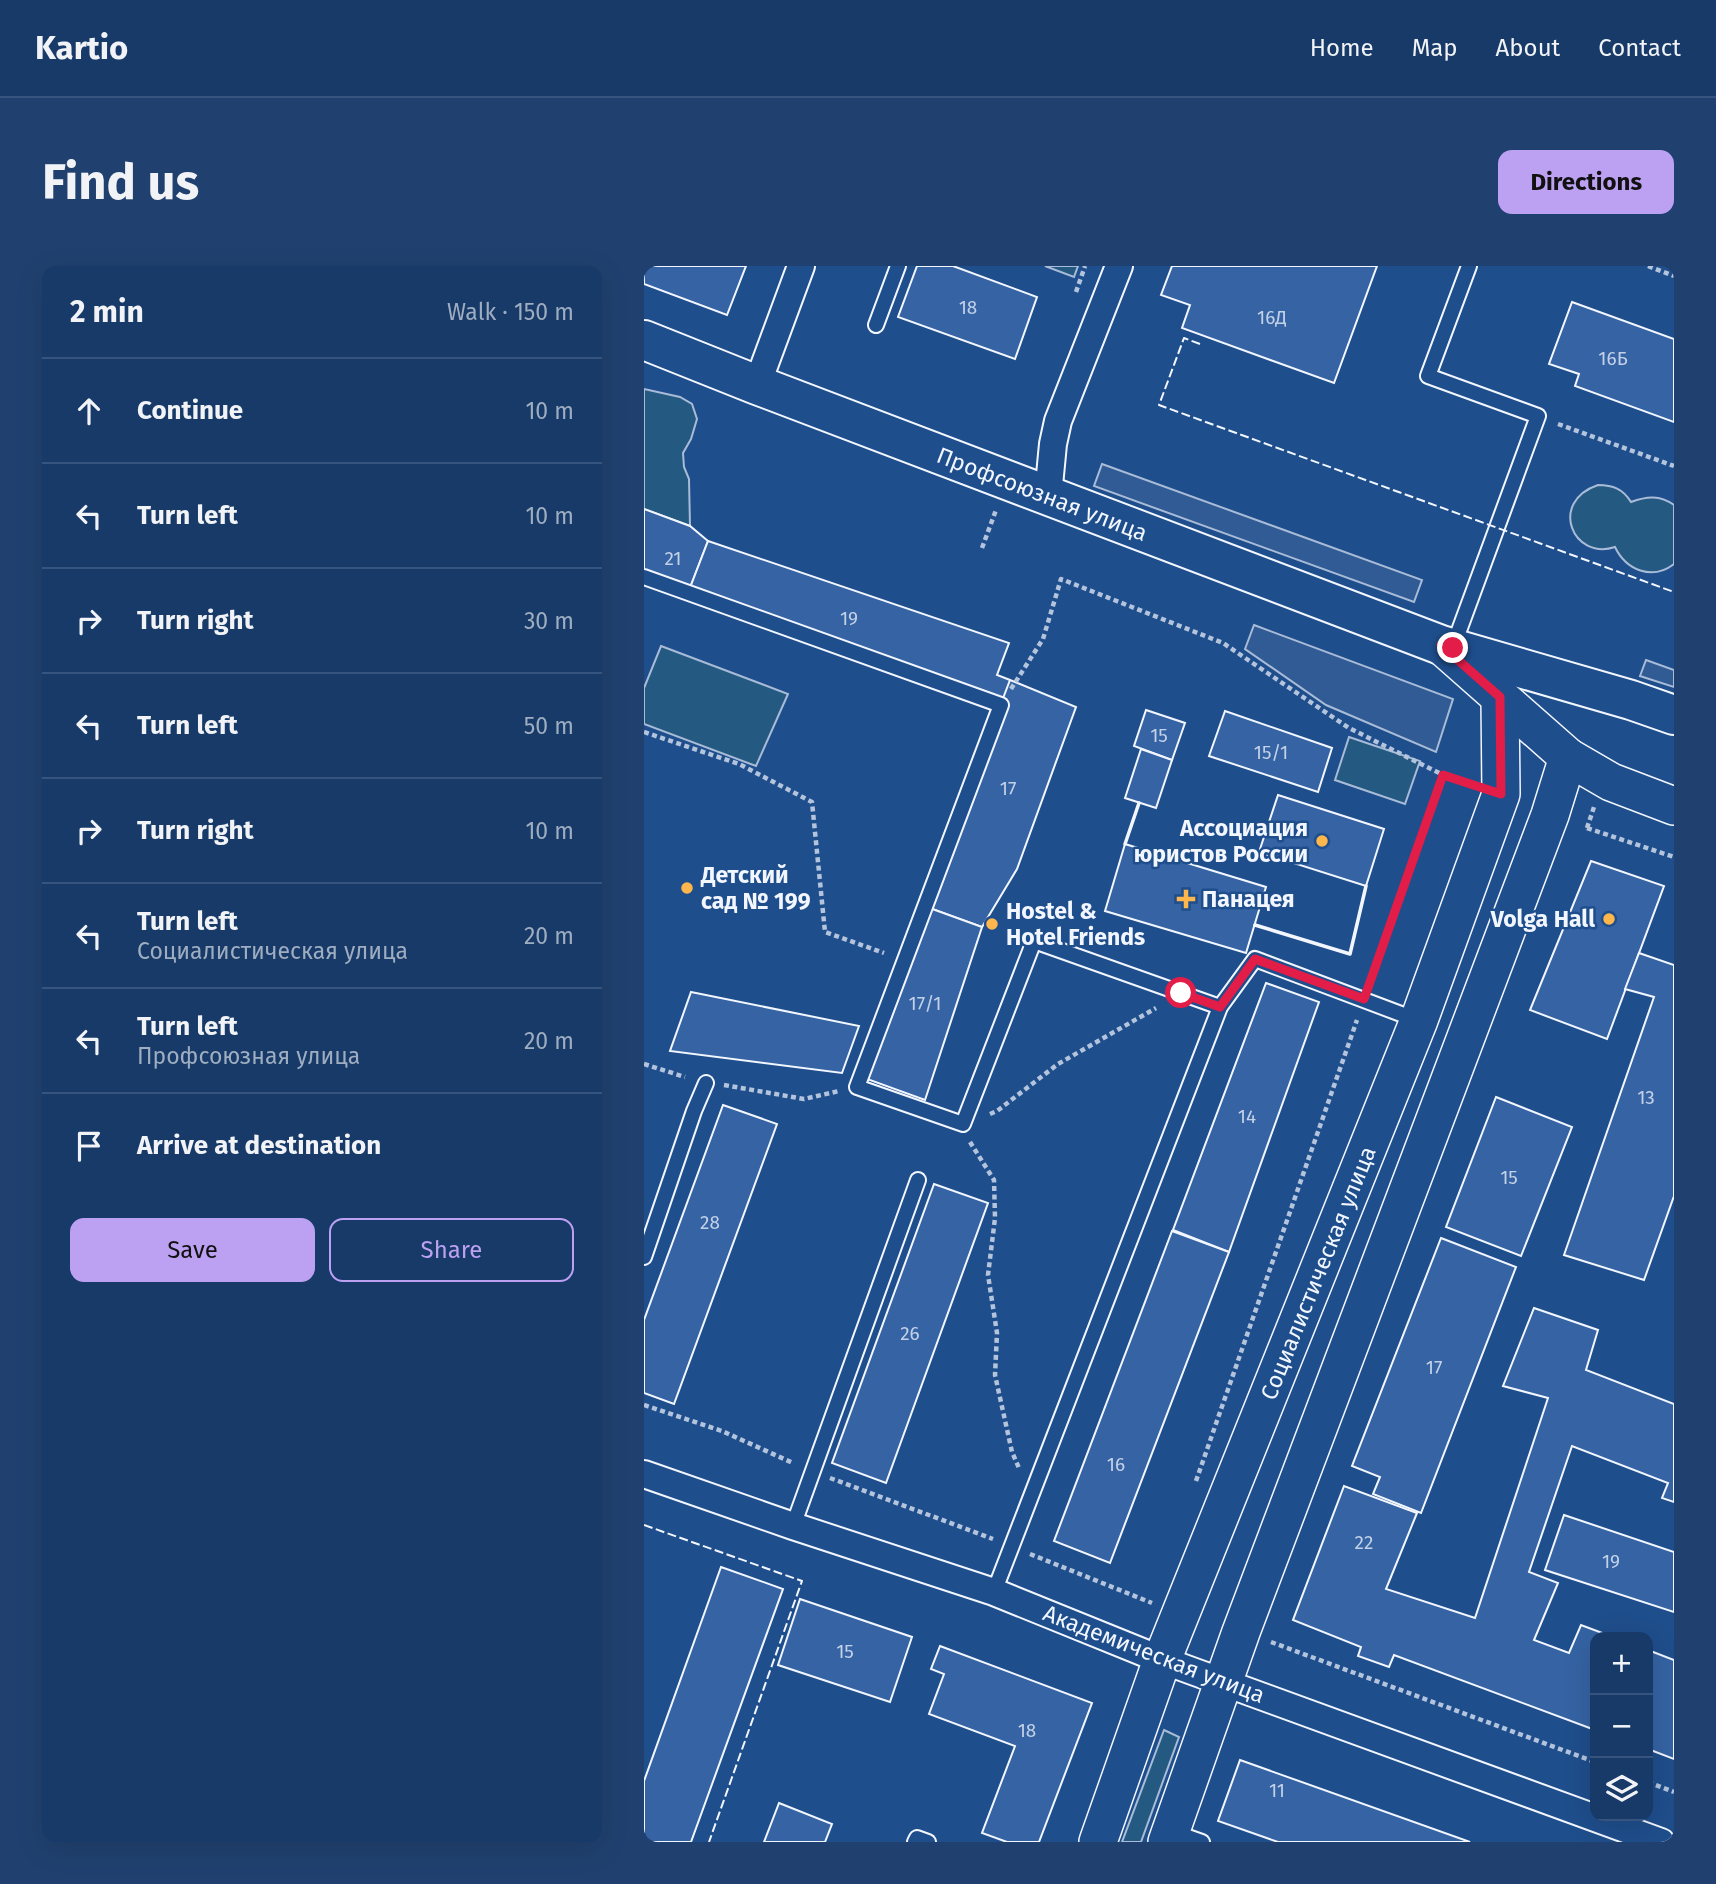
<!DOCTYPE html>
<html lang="en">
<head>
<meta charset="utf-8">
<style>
	:root { --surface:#173a69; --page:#20416f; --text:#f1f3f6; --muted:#9eadc0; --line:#36547d; --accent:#bca0f2 }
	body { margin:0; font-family:"Fira Sans",sans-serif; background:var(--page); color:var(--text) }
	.controls { position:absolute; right:21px; bottom:21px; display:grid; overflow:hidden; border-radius:14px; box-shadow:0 7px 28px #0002 }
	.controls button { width:63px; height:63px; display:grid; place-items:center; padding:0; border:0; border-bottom:2px solid var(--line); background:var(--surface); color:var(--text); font:35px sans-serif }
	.stop { position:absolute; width:21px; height:21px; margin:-16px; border:5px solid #e11d48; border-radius:50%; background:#fff }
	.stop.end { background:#e11d48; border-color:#fff; box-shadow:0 2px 7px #0008 }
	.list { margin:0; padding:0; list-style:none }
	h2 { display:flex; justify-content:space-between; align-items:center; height:91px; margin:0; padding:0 28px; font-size:30px }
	h2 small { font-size:23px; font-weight:400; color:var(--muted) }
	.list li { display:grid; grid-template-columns:46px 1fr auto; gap:21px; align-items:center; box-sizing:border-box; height:105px; padding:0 28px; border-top:2px solid var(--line) }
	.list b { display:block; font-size:26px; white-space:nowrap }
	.list p { margin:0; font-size:23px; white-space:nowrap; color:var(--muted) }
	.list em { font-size:23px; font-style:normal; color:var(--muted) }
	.actions { display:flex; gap:14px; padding:21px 28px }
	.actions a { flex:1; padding:16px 0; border:2px solid var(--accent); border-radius:14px; text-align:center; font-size:24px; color:var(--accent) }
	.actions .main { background:var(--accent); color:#111 }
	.icon { flex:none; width:38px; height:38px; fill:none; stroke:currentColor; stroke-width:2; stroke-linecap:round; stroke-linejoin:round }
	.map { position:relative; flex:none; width:1030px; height:1576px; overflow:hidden; border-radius:14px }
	header { display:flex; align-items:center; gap:42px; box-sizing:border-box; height:98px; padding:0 35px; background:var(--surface); border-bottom:2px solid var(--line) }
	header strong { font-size:33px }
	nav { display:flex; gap:38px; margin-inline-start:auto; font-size:24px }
	.intro { display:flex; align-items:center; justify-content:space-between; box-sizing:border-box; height:168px; padding:0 42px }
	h1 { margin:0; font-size:49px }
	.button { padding:18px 32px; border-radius:14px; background:var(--accent); color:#111; font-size:24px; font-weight:700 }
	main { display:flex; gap:42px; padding:0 42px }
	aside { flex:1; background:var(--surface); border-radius:14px; box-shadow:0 7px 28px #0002 }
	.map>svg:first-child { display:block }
</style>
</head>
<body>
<header>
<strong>Kartio</strong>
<nav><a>Home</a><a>Map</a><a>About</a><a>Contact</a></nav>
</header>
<div class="intro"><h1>Find us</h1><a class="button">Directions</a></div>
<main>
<aside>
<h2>2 min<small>Walk · 150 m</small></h2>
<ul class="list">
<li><svg class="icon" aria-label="ahead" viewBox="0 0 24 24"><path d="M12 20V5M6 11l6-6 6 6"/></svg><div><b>Continue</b></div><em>10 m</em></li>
<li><svg class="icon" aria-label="left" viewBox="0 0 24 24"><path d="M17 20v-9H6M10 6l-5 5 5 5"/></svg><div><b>Turn left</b></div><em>10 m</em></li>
<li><svg class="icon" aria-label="right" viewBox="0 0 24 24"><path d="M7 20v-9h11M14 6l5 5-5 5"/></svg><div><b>Turn right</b></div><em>30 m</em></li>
<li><svg class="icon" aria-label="left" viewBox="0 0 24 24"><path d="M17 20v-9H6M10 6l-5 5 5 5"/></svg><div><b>Turn left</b></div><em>50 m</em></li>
<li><svg class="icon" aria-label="right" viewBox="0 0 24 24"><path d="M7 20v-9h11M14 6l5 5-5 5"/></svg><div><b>Turn right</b></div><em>10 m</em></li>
<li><svg class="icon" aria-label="left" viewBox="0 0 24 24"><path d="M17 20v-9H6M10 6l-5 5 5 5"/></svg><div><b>Turn left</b><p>Социалистическая улица</p></div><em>20 m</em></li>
<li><svg class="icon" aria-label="left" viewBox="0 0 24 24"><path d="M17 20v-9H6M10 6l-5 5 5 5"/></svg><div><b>Turn left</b><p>Профсоюзная улица</p></div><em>20 m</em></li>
<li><svg class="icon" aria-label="arrive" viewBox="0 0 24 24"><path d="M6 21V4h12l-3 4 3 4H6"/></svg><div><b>Arrive at destination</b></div></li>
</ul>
<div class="actions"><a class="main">Save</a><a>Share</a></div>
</aside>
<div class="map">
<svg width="1030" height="1576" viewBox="0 0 1030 1576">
	<rect width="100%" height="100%" fill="#1f4e8c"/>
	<g fill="#245a82" stroke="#a8bbd7" stroke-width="2">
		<path d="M401,0H434L430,11Z"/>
		<path d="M0,123L36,131L48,138L53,153L47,173L39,187L40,201L45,213L46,260L0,243Z"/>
		<path d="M954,219C969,219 979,223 987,236C1003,230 1016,229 1030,239V298C1008,315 982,304 971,281C929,295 904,236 954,219Z"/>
		<path d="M17,380L144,428L112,500L0,458V422Z"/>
		<path d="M705,471L776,495L761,538L691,514Z"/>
		<path d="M520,1464L535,1471L497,1576H478Z"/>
	</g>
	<g fill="#305b95" stroke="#a8bbd7" stroke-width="2">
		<path d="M458,198L778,314L770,336L450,220Z"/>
		<path d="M610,359L809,433L792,486L682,439L601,383Z"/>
		<path d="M1002,394L1030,404V421L996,410Z"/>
	</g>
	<g fill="#3563a3" stroke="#f2f6ff" stroke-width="2">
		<path d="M0,0H102L83,49L0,18Z"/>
		<path d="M273,0H309L393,31L371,93L254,51Z"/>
		<path d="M528,0H733L690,117L538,62L546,39L517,29Z"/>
		<path d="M928,36L1030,73V156L931,120L935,108L905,98Z"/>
		<path d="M0,243L46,260L64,275L44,327L0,309Z"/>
		<path d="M64,275L365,377L353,409L366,414V437L44,327Z"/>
		<path d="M366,414L432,441L373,603L338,661L280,640Z"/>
		<path d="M502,444L541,457L528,494L490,480Z"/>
		<path d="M581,445L688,482L674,526L565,490Z"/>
		<path d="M497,483L528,494L512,542L481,532Z"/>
		<path d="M634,529L740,563L722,620L615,586Z"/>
		<path d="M481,578L622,621L602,687L461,645Z"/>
		<path d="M947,595L1020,620L963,773L886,744Z"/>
		<path d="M280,640L338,661L281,834L223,813Z"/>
		<path d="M995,687L1030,699V930L1000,1014L920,989L1010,731L981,723Z"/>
		<path d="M622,717L675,736L585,986L529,964Z"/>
		<path d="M47,726L215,760L198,807L26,785Z"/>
		<path d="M852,831L928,861L877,990L802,961Z"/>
		<path d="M79,839L133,858L30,1138L0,1127V1054Z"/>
		<path d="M290,918L344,937L242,1217L188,1197Z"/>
		<path d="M528,965L585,986L466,1297L410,1275Z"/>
		<path d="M797,972L872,1001L777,1247L729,1228L736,1211L708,1200Z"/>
		<path d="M890,1042L954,1064L942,1104L1030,1138V1236L1018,1232L1024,1217L928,1180L885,1306L914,1317L890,1374L925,1387L937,1359L969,1371H951V1464L750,1389L745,1401L714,1390L717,1381L649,1354L700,1220L773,1247L742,1323L831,1352L904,1132L859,1120Z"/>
		<path d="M920,1249L1030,1286V1346L901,1304Z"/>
		<path d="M77,1301L139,1323L47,1576H0V1515Z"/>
		<path d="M156,1333L268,1371L246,1436L134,1399Z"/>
		<path d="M296,1380L448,1437L395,1576H363L338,1567L371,1480L285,1448L300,1408L287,1403Z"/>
		<path d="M1004,1384L1030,1394V1493L1004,1483Z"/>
		<path d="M596,1494L826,1576H634L574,1555Z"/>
		<path d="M135,1537L188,1558L181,1576H120Z"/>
	</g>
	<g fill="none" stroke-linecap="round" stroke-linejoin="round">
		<defs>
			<g id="lane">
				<path d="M232,59L254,0"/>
				<path d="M0,311L357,439L213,821L319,858L390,675L576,741"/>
				<path d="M809,381L894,150L784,110L825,0"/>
				<path d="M0,991L50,845L62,817"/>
				<path d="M149,1260L274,914"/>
				<path d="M350,1326L576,741L611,693L773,754"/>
				<path d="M527,1565L558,1576"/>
				<path d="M271,1576L273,1572L284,1576"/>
			</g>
			<g id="street">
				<path d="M113,119L157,0"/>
				<path d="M404,230L409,178L414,155L475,0"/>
				<path d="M0,1208L149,1260L350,1326L518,1394L1017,1576"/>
			</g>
			<g id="secondary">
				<path d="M797,379L924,491L967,516L1030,540"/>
				<path d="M454,1576L518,1394L775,754L857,528L856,431"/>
				<path d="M523,1576L597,1366L906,549L924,491"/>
			</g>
			<path id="primary" d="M0,74L113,119L797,379L987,434L1030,449"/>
		</defs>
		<use href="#lane" stroke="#f2f6ff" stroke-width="18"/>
		<use href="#street" stroke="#f2f6ff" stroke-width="30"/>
		<use href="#secondary" stroke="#f2f6ff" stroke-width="40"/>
		<use href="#primary" stroke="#f2f6ff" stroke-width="42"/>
		<g stroke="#b3c4dc" stroke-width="4.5" stroke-dasharray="5 3.5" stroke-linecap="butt">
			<path d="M1004,0L1030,10"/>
			<path d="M432,26L441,0"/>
			<path d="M914,158L1030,200"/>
			<path d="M338,282L352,244"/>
			<path d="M367,423L399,373L417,313L579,377L705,462L799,509L824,517"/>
			<path d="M0,466L95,498L168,536L181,666L240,687"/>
			<path d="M943,562L950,541"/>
			<path d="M943,562L1030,591"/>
			<path d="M726,716L799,509"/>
			<path d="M0,798L41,811"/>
			<path d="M80,819L160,833L195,825"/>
			<path d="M346,848L353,845L414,798L512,742"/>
			<path d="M326,876L350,914L351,952L344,1009L353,1067L351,1109L368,1186L375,1202"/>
			<path d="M0,1139L78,1165L149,1197"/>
			<path d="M186,1212L349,1273"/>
			<path d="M552,1215L713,754"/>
			<path d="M386,1288L508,1337"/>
			<path d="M627,1376L951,1496"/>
			<path d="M1004,1516L1030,1526"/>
		</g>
		<use href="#lane" stroke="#1f4e8c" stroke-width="14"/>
		<use href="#street" stroke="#1f4e8c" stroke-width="26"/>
		<use href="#secondary" stroke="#1f4e8c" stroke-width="37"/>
		<use href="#primary" stroke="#1f4e8c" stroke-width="38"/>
		<g stroke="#f2f6ff" stroke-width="2" stroke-dasharray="9 3.5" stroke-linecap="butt">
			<path d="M556,78L540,72L515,139L1030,326"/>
			<path d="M0,1259L158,1315L65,1576"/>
		</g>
		<g stroke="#f2f6ff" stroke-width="3.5">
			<path d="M481,578L495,537"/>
			<path d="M611,659L706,688L722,620"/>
		</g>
	</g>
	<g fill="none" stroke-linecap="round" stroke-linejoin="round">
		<path stroke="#e11d48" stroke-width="9" d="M537,727L576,741L611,693L720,733L799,509L857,528L856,431L797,379L809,382"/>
	</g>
	<g fill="#ffb74d" stroke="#1f4e8c" stroke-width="2.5">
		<circle cx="678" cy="575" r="7"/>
		<circle cx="43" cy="622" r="7"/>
		<path d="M538.5 622.5h7v7h7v7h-7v7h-7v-7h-7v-7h7z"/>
		<circle cx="965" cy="653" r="7"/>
		<circle cx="348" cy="658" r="7"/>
	</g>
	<g text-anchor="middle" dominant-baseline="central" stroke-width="5" stroke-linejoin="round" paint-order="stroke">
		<g font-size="19" fill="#c3d1e8">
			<text x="324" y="41">18</text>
			<text x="628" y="51">16Д</text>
			<text x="969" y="92">16Б</text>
			<text x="29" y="292">21</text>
			<text x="205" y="352">19</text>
			<text x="515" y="469">15</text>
			<text x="627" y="486">15/1</text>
			<text x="364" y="522">17</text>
			<text x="281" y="737">17/1</text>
			<text x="1002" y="831">13</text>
			<text x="603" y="850">14</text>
			<text x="865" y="911">15</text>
			<text x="66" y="956">28</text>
			<text x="266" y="1067">26</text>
			<text x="790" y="1101">17</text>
			<text x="472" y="1198">16</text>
			<text x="720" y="1276">22</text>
			<text x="967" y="1295">19</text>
			<text x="201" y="1385">15</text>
			<text x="383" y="1464">18</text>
			<text x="633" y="1524">11</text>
		</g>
		<g font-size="23" fill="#f2f6ff" stroke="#1f4e8c">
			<text transform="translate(398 228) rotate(21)">Профсоюзная улица</text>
			<text transform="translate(674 1007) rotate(-68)">Социалистическая улица</text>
			<text transform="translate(510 1388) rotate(21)">Академическая улица</text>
		</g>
		<g font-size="23" font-weight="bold" fill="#f2f6ff" stroke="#1f4e8c" text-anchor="start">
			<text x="664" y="562" text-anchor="end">Ассоциация<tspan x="664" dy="26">юристов России</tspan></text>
			<text x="57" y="609">Детский<tspan x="57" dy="26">сад № 199</tspan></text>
			<text x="558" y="633">Панацея</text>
			<text x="362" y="645">Hostel &amp;<tspan x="362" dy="26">Hotel Friends</tspan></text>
			<text x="951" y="653" text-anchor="end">Volga Hall</text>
		</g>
	</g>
</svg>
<div class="controls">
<button>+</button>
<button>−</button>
<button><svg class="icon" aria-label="layers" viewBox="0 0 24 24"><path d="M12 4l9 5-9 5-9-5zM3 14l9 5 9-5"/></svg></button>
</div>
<div class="stop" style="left:537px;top:727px"></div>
<div class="stop end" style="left:809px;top:382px"></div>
</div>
</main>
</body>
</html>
